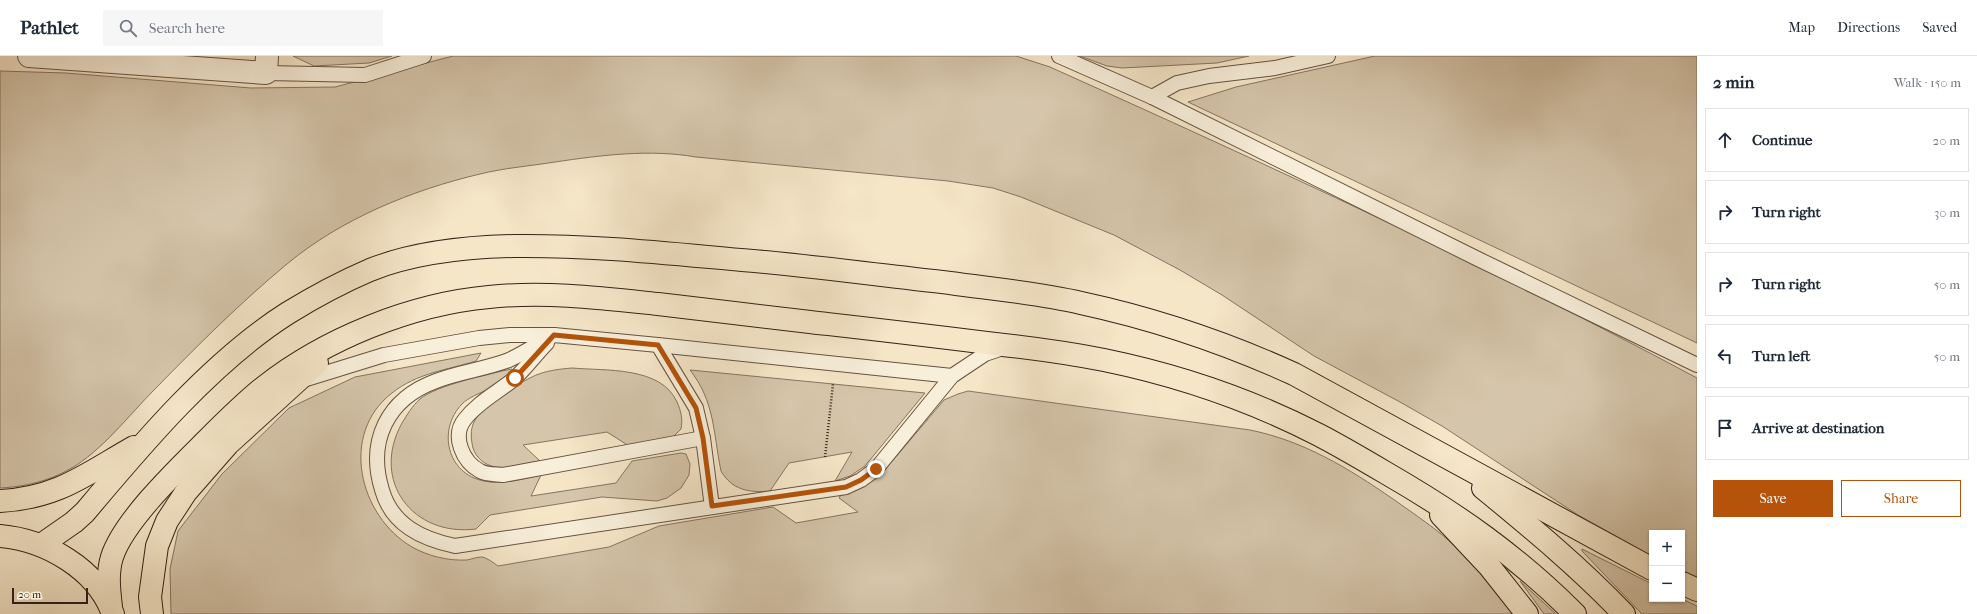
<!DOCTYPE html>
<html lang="en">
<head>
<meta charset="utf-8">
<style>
	:root { --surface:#fff; --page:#f6f6f7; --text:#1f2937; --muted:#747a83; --line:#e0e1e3; --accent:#b45309 }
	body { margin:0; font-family:"IM FELL French Canon",serif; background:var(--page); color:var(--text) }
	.controls { position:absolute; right:12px; bottom:12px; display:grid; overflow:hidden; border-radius:0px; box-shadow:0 1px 3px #0004 }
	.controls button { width:36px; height:36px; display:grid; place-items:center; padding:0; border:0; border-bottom:1px solid var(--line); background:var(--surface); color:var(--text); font:20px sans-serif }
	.scale { position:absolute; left:12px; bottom:10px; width:76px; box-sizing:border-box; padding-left:4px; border:2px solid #372215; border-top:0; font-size:11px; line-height:14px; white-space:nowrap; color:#372215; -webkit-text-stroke:3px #f8efdb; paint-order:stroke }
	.stop { position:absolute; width:12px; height:12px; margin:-9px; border:3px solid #b45309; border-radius:50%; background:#fff }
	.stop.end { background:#b45309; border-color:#fff; box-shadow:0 1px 4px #0008 }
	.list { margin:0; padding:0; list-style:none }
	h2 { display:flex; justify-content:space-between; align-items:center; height:52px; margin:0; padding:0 16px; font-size:17px }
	h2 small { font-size:13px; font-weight:400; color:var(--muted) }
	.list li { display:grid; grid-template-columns:26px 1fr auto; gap:12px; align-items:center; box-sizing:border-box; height:64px; margin:0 8px 8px; padding:0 8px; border:1px solid var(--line); border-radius:0px }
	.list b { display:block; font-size:15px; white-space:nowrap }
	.list em { font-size:13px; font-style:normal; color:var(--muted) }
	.actions { display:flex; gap:8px; padding:12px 16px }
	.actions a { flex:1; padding:9px 0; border:1px solid var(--accent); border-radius:0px; text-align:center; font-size:14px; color:var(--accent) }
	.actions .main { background:var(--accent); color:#fff }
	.icon { flex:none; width:22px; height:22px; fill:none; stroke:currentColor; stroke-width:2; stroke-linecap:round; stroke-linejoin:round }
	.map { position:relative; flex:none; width:1697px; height:558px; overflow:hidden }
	header { display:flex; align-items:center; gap:24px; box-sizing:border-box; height:56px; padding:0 20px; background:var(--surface); border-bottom:1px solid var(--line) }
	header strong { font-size:19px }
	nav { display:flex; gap:22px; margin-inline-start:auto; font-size:14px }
	.search { width:280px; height:36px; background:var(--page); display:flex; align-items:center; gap:10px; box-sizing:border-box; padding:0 14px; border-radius:0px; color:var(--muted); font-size:15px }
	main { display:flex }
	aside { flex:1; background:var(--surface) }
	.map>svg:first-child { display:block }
</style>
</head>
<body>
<header>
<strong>Pathlet</strong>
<div class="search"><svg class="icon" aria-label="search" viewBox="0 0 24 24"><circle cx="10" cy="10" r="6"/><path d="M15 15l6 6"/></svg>Search here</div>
<nav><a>Map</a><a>Directions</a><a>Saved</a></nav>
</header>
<main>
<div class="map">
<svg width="1697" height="558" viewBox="0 0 1697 558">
	<rect width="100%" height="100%" fill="#f5e6c8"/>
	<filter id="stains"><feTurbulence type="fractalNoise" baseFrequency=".005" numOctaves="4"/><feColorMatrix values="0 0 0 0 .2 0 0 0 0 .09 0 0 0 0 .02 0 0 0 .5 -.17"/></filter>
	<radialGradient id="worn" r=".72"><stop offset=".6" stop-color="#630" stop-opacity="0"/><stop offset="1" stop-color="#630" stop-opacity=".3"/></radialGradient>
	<g fill="#d5c5aa" stroke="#867460">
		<path d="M293,0H392L369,7L314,10Z"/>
		<path d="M453,0H1016L1050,11C1268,109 1486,209 1697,322V521L1682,514V477H1652V500L1578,459L1442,370L1400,346L1314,300L1222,239L1180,214L1114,179L1021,141L993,132L948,125L696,101C650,93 602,99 555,106C530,110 504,112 480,118C412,134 341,163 287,208C241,246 197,290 155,333C129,359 102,395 70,413C49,425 24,431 0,432V15L66,17L251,32L335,31Z"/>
		<path d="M1080,0H1249L1217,7L1122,12L1107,10Z"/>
		<path d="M1375,0H1697V287L1188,46L1236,31Z"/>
		<path d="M481,297L476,305C447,314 417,317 392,337C339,378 359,460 412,491C428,500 448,505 467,504C472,503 477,501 482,501C487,502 494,507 498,510L609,491L659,470L773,451L796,467L858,456L839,442L840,440L861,432L884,415L944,344L958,338L968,335L1250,374C1304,385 1348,412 1393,443C1414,458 1437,473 1456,491C1477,512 1495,534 1513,558H171L170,513L178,475L222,418L289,352L355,321Z"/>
		<path d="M572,312C605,315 661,310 677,346C681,355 683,363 681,373L672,382L629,390L607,376L523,389L540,405C526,407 509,413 495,411C485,409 476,402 473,392C471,384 470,374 474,366C480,351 524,323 539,318C550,314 561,313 572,312Z"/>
		<path d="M512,313L513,315C505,321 496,327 488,333C479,338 469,341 462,348C437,374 447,418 484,425C503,429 523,423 541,419L531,440L616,427L632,405L681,397L686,398L690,408L689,419L681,432L667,442L657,445L602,441L490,459L476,473C413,481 370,425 402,367C407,359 412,350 420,343C435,330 491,317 512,313Z"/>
		<path d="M690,314L925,337L865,410L850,420L835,425L852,396L789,407L770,435C749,437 732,434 721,415C713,376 715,346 690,314Z"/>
		<path d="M1582,493L1652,528V543H1682L1697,550V558H1642L1582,495Z"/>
		<path d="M1520,525L1556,558H1544Z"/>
	</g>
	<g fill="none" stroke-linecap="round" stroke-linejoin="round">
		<defs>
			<g id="service">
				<path d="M1059,0L1152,41L1478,203L1697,309"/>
				<path d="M266,17L365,19L424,0"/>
				<path d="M1152,41L1177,27L1209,20L1275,12L1328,0"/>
				<path d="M554,279C539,287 524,297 509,304C486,313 459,316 436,325C387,343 367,385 382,434C392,469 422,483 455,490L846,431L861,424L876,413L952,320L985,298L1003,292"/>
				<path d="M547,287C536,298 526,312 514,323C498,336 478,346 465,363C451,380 463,406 480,415C487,419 496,418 503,419L703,382"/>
				<path d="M658,289L952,320"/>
				<path d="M303,324L384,299L479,282L510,279H554L658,289L696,352L703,382L712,451"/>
			</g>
			<path id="minor" d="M29,0L266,17L267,0"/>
			<path id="primary" d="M0,480C46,484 97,513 113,558"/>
			<g id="motorway">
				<path d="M1483,432C1532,472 1580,512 1624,558"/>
				<path d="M0,445C58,442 86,418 134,391"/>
				<path d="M1441,459L1489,510L1527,558"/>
				<path d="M41,489L74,466L85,456C142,388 212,305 288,257C314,241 342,226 370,214C415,196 466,191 514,190C598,189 681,199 765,206C827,212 888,220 950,227C993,233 1038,237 1081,247C1155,263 1226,287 1294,318L1652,513"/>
				<path d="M1682,527L1697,534"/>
				<path d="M111,551C109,534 107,517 112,501C124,464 180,411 208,383C226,365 244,347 264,331C325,283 411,248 489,241C545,235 602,242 658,248C709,254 759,260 810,266C871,273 933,280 995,288C1031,292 1068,297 1104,304C1177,319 1253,345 1319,379C1342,391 1364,404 1386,417C1457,458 1516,499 1575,558"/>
				<path d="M152,558L150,541L157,490L167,465L186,436L228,388L317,307"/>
			</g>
		</defs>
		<use href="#service" stroke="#665342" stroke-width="16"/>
		<use href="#minor" stroke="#665342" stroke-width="24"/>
		<use href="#primary" stroke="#372215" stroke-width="24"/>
		<use href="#motorway" stroke="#372215" stroke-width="24"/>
		<path stroke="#372215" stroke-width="2.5" stroke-dasharray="1 2" stroke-linecap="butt" d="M825,401L833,328"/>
		<use href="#service" stroke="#f8efdb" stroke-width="14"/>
		<use href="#minor" stroke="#f8efdb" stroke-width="22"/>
		<use href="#primary" stroke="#f5e6c8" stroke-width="22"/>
		<use href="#motorway" stroke="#f5e6c8" stroke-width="22"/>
	</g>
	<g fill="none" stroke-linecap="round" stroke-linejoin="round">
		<path stroke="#b45309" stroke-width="5" d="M515,322L554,279L658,289L696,352L703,382L712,450L846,431L861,424L876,413"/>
	</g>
	<rect width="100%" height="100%" filter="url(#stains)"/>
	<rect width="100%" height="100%" fill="url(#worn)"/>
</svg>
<div class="controls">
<button>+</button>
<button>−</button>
</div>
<div class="scale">20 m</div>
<div class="stop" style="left:515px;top:322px"></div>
<div class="stop end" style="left:876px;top:413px"></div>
</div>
<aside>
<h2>2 min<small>Walk · 150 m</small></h2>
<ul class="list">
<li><svg class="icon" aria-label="ahead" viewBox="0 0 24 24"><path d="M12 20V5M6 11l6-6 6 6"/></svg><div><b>Continue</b></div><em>20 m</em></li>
<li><svg class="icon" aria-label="right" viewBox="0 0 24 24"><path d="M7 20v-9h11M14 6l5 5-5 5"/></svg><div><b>Turn right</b></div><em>30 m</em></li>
<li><svg class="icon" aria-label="right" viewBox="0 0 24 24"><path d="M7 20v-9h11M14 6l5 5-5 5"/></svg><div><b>Turn right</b></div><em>50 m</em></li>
<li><svg class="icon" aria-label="left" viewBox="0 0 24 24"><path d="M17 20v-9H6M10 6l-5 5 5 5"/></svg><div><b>Turn left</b></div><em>50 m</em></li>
<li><svg class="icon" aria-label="arrive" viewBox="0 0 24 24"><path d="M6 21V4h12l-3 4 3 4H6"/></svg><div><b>Arrive at destination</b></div></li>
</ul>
<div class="actions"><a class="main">Save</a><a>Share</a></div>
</aside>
</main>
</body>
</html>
